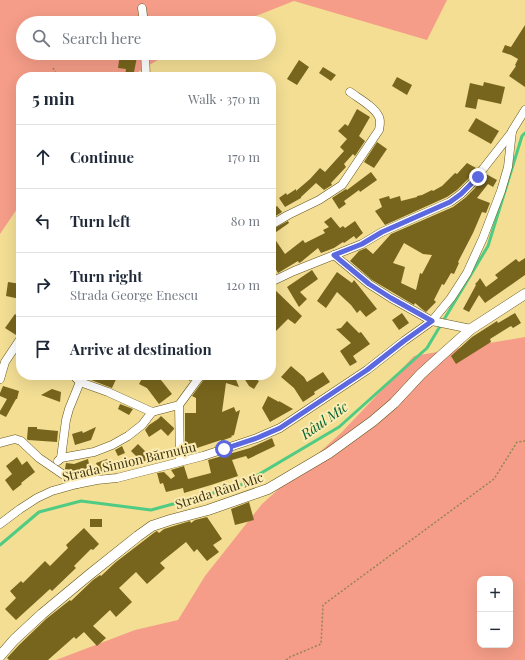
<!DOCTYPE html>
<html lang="en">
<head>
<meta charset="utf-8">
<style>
	:root { --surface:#fff; --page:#f6f6f7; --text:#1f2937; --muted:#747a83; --line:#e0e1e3 }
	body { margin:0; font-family:"Playfair Display",serif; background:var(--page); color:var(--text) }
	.controls { position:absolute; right:12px; bottom:12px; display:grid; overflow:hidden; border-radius:8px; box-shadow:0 4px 16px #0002 }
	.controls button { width:36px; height:36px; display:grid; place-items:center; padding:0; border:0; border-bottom:1px solid var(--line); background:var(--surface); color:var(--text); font:20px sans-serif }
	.stop { position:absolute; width:12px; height:12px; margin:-9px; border:3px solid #5b68df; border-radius:50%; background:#fff }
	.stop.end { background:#5b68df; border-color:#fff; box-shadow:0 1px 4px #0008 }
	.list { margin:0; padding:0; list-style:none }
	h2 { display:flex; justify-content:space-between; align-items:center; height:52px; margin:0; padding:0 16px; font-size:17px }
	h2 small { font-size:13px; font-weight:400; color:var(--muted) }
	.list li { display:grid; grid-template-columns:26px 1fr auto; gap:12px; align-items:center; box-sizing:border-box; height:64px; padding:0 16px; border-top:1px solid var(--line) }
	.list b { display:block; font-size:15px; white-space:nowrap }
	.list p { margin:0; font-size:13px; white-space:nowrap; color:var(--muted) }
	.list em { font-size:13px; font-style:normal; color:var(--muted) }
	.icon { flex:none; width:22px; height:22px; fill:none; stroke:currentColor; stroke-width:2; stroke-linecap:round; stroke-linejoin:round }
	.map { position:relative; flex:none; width:525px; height:660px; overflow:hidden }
	.search { position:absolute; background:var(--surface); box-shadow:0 4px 16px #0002; left:16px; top:16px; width:260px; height:44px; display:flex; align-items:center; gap:10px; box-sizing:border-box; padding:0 14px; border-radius:22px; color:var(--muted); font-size:15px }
	.panel { position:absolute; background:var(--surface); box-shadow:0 4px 16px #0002; left:16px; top:72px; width:260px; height:308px; border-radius:16px }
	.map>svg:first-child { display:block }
</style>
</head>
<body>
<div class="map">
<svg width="525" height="660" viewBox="0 0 525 660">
	<rect width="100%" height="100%" fill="#f3de94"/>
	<g fill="#f59d88" fill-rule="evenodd">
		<path d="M0,0H447L427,40L294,1L238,23H23V53H169L130,77H21V203L0,234Z"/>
		<path d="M525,337V660H56L135,630L178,620L205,576L262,504L342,432L414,356ZM480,579H510V645H480Z"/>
	</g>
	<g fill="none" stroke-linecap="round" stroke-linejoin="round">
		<path stroke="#50cb83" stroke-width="3" d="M0,545L39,512L81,501L151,510L239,486L339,427L427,348L488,246L522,136L525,133"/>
	</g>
	<g fill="#78651d" fill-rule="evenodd">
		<path d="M525,25V87L509,76L516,66L515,65L518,59L511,55L502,52L505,45L511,47Z"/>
		<path d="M120,54L137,57L133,77H125L126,69L118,68Z"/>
		<path d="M299,60L309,67L297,85L287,79Z"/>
		<path d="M323,67L336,75L331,81L319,73Z"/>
		<path d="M397,77L412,85L407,95L392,86Z"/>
		<path d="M484,82L505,87L501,104L478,99L476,109L465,107L470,83L483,86Z"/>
		<path d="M357,109L370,117L359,136L365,141L355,156L353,154L344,164L346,167L331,183L332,185L324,190L316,183L301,197V198L285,207L279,198L286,193L287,195L296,189V191L310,179L320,168L325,172L344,151L340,147L347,139L338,131L345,124L348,126Z"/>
		<path d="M476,118L499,131L491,144L468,131Z"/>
		<path d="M377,142L387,149L374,168L364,162Z"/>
		<path d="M467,163L476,168L468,179L457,190L447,197L385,225L375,211L382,207L379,199L389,196L390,199L400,196L401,201L417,197V196L422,195L432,190L433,191L442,186L455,173L457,174Z"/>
		<path d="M371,172L377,180L360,192L359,190L344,201L346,204L339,209L332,198L346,189L347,190Z"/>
		<path d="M486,174L497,180L493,187L488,184L477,198L490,203L486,213L482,212L473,233L458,262L459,263L454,274L451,273L444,285L442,284L434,300L436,302L426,312L422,309L415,303L414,305L372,280L350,261L359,251L366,248L373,254L391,234L453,207L465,198L476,187ZM404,243L423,254L432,255L422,274L420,273L416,290L401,283L405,267L393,263Z"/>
		<path d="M277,206L282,212L271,219V210Z"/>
		<path d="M331,217L340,228L343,226L345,228L355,221L363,233L356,239L354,236L344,243L343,242L334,248L321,253L318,248L301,262L299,263L298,261L278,273L271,261V230L288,221L289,223L272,235L285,254L303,240L305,243L325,233L323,230L329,227L324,222Z"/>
		<path d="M525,258V275L485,303L479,295L469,312L463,309L476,285L475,284L478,281L480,278L486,287L498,278L495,275L516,259L519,262Z"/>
		<path d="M312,270L318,279L300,292L307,299L299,307L287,287Z"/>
		<path d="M337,272L352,283L354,280L377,309L366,317L360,310L357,313L351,305L337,292L326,308L317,301Z"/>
		<path d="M8,282L21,284L20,299L6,296Z"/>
		<path d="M271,287H272L302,316L295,324L288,319L271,336Z"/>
		<path d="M402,313L409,323L399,330L392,320Z"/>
		<path d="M515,313L521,323L513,328L511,326L490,339L491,342L456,364L451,356L472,337L497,321L498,323Z"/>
		<path d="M15,314L21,318V333L16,335L5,328Z"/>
		<path d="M347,321L359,333L361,332L370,344L353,356L357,362L350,366L340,351L351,343L336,329L341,328Z"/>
		<path d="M291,366L304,377L307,382L323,372L330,382L314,392L315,394L303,402L294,388L281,377Z"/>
		<path d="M81,375H118L112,388L83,377Z"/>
		<path d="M144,375H157L172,394L159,404L147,388L139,384Z"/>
		<path d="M180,375H194L190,381Z"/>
		<path d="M206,375H234L239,387L226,383L222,412L234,407L236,412L240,410L234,435L231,436L232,437L221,441V440L185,452V413H196V398L192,396L205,378Z"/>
		<path d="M242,375H248L259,381L254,389L249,386Z"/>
		<path d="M3,386L19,391L17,399H16L6,417L0,414V411L7,399L0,396V393Z"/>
		<path d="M52,389L61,392L60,402L41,395Z"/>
		<path d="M268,396L279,402V401L293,409L270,422L262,408Z"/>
		<path d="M120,404L133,409L129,415L118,409Z"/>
		<path d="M161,416L174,428V429L168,436L161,429L149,437L145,430L149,425L158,419Z"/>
		<path d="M28,427H37V429L58,431L57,442L28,440L27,439Z"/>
		<path d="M96,427L91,440L75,445L72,434L82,431L83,433Z"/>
		<path d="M272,438L275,446L248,459L246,456L232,460L238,476L211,485L184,493L183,488L166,492L163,483L160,484L157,473L164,472L171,479L175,476L171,470L184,466L188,479L211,473L208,460L250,448Z"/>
		<path d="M138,444L150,456L143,463L131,451Z"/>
		<path d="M122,446L125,453L118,456L115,450Z"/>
		<path d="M17,457L22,465L27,461L35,472L21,483L22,484L13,491L5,480L12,474L6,466Z"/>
		<path d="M88,459L90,469L77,473L76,476L65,469L66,463L74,464Z"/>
		<path d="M107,459L112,469L101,474L96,463Z"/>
		<path d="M249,502L254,520L235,525L231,509Z"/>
		<path d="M207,517L222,539L213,545L219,552L207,561L197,549L194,552L186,542L160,563L165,568L147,584L136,572L119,588L132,602L116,617L110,610L93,626L106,638L97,646L84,632L76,639L74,637L48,660H9L7,658L19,645L46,619L70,600L71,601L93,580L100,575L101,576L116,562L155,532L157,531L159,533L164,529L190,521L191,523L195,520Z"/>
		<rect x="90" y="519" width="12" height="8"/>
		<path d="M84,528L99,544L93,550L91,549L74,566L76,568L52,591L50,589L16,620L5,609L16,598L10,591L21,581L23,583L45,561L50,566L68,548L66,545Z"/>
	</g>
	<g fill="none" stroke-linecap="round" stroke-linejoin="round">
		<defs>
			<g id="minor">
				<path d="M142,8L144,23"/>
				<path d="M145,53L146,77"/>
				<path d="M271,225L288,215L319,200L342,185L379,130C380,125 381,121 379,117C375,107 358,98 350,92"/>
				<path d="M334,255L369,284L391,298L432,321L471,329"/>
				<path d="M271,282L294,271L362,244L382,232L450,202L461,194L472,183L512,132"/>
				<path d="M73,375L80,382L108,392L152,412L179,405"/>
				<path d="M0,379L5,362L21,338"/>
				<path d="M0,443L15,439L21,441L39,458L77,484"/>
				<path d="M61,458L94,452L112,445L128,436L142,425L152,412"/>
				<path d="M58,461L61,458L66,420L69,409L80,382"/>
				<path d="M180,461L179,405L201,375"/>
				<path d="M0,524L20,509L37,498L52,491L77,484L97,480L117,478L203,456L257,438L280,428L367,370L404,341L432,321L451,298L467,273L483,238L501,191L508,167L512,131L525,110"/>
			</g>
			<path id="tertiary" d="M0,656L14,640L42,614L89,575L138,536L152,526L170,520L208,510L268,489L329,453L373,421L394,403L421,374L443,354L471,329L525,294"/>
		</defs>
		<use href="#minor" stroke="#64551d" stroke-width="9"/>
		<use href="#tertiary" stroke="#64551d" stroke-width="11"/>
		<g stroke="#938552" stroke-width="1.5" stroke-dasharray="2 2" stroke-linecap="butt">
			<path d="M53,68L58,77"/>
			<path d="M286,660L290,657L321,644L323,605L494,479L517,442L525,441"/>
		</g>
		<use href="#minor" stroke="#fff" stroke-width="8"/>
		<use href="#tertiary" stroke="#fff" stroke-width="10"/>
	</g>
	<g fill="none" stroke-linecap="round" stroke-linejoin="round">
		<path stroke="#5b68df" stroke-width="5" d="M224,449L257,438L280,428L367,370L404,341L432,321L391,298L369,284L334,255L362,244L382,232L450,202L461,194L478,177"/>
	</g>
	<g text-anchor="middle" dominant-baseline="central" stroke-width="4" stroke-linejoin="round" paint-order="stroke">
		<g font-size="13" fill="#3c3315" stroke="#fcecb1">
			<text transform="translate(129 461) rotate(-13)">Strada Simion Bărnuțiu</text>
			<text transform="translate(219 490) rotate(-18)">Strada Râul Mic</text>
		</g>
		<g font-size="14" font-style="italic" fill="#006234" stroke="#fcecb1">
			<text transform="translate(324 420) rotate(-35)">Râul Mic</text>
		</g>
	</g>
</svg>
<div class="controls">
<button>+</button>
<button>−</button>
</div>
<div class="stop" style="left:224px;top:449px"></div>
<div class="stop end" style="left:478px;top:177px"></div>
<div class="search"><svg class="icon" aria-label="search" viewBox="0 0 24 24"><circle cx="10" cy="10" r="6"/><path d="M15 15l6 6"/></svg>Search here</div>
<section class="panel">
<h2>5 min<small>Walk · 370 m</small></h2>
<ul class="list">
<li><svg class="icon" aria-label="ahead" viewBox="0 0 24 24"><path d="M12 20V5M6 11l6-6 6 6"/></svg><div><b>Continue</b></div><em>170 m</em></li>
<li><svg class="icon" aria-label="left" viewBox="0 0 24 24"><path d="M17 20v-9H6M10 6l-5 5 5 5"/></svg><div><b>Turn left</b></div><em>80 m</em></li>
<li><svg class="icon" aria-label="right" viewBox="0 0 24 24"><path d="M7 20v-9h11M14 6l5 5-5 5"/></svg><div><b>Turn right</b><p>Strada George Enescu</p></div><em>120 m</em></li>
<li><svg class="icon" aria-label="arrive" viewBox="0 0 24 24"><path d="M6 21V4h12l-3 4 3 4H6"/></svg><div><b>Arrive at destination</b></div></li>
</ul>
</section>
</div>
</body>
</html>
